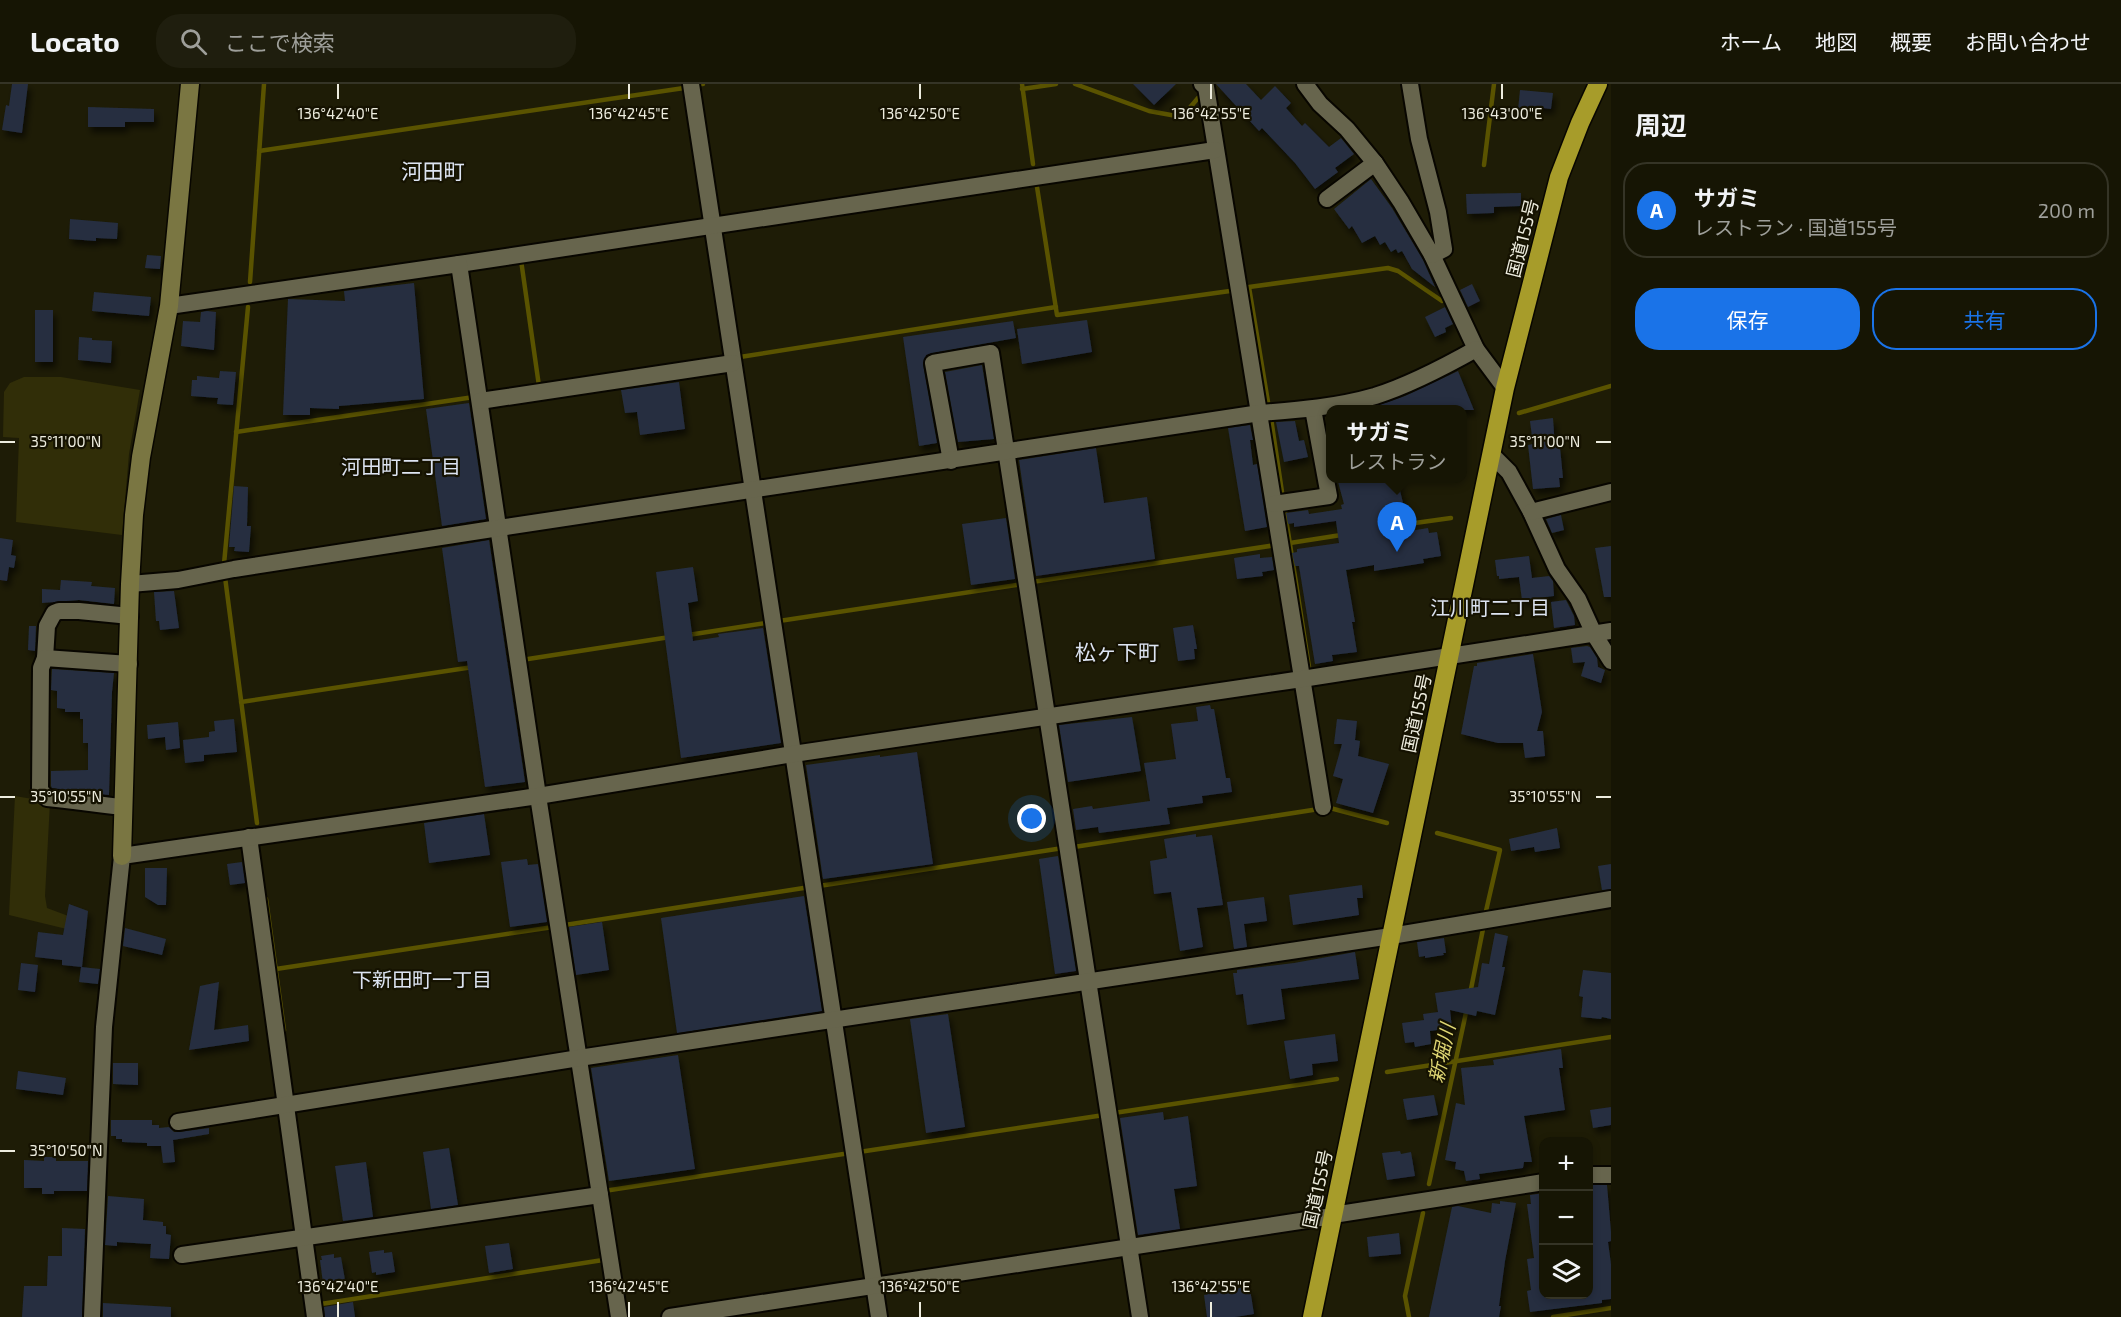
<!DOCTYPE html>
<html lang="ja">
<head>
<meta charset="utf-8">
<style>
	:root { --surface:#161504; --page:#1f1e0e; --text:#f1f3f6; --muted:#9e9f9a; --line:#353426; --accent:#1a73e8 }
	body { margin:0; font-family:"Exo 2","Noto Sans JP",sans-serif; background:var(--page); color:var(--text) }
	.controls { position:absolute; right:18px; bottom:18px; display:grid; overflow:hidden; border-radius:12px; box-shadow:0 3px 9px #0003 }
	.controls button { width:54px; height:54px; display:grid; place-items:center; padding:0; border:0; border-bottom:2px solid var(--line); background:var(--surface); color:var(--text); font:30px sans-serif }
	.you { position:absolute; left:1032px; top:735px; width:21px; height:21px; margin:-15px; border:4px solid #fff; border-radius:50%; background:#1a73e8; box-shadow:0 0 0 9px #1a73e833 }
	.badge { display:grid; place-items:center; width:39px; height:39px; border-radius:50%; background:var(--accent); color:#fff; font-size:20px; font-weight:700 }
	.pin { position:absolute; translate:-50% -50px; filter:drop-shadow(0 2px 3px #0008) }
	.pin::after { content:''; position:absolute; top:32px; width:21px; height:18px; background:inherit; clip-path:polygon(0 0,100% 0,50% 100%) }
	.popup { position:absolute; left:1326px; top:321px; width:141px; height:78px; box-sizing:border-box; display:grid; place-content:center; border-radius:12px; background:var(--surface); filter:drop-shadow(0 2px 4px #0005); font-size:20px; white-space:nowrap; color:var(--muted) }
	.popup b { font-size:22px; color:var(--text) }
	.popup::after { content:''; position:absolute; left:50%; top:100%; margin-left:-12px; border:12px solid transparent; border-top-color:var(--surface) }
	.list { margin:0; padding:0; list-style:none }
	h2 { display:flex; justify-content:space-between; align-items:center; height:78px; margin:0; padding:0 24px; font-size:26px }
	h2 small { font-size:20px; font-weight:400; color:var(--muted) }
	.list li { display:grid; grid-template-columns:39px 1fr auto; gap:18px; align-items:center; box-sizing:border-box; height:96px; margin:0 12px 12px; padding:0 12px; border:2px solid var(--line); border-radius:24px }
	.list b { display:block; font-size:22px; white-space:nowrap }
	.list p { margin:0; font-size:20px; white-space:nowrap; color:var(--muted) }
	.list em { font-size:20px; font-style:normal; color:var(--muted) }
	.actions { display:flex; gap:12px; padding:18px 24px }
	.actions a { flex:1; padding:14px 0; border:2px solid var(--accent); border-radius:24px; text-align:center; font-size:21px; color:var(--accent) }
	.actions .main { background:var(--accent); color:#fff }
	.icon { flex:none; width:33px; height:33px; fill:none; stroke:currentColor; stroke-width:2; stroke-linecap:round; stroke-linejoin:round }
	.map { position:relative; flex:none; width:1611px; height:1233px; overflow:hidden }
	header { display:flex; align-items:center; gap:36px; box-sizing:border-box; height:84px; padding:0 30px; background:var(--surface); border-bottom:2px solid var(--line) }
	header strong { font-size:28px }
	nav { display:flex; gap:33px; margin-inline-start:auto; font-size:21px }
	.search { width:420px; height:54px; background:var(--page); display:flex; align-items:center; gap:15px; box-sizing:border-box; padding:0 21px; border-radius:24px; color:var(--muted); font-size:22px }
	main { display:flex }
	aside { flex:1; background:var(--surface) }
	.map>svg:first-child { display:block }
</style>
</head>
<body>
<header>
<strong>Locato</strong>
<div class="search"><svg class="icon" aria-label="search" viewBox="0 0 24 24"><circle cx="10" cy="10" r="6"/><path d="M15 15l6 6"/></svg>ここで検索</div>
<nav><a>ホーム</a><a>地図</a><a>概要</a><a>お問い合わせ</a></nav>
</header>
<main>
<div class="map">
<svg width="1611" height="1233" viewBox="0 0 1611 1233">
	<defs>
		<filter id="shadow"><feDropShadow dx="3" dy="5.5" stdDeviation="3" flood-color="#0009"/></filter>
	</defs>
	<rect width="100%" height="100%" fill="#1e1c06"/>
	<g fill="#312e08">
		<path d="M24,293H61L140,306L129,370L122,451L16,438L19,354L3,353L4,308L10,299Z"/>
		<path d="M15,712L50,718L45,812L47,824L87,839V845L83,849L9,831Z"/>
	</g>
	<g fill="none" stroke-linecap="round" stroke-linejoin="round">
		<g stroke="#5a5300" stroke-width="4.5">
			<path d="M701,0H703"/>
			<path d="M1022,0L1033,80"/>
			<path d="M1075,0L1149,27L1182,33L1198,14"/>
			<path d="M1022,5L1056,0"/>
			<path d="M259,67L684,4"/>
			<path d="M1484,81L1494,0"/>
			<path d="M1037,103L1057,231L1230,207"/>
			<path d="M521,176L539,302"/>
			<path d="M250,198L264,0"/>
			<path d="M740,273L1056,223"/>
			<path d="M1268,318L1249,203L1388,184L1398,187L1442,217"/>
			<path d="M1519,329L1611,302"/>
			<path d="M1271,334L1282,408"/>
			<path d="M236,348L474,313"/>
			<path d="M1285,428L1309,583"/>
			<path d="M1379,444L1451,434"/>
			<path d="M1290,459L1341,451"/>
			<path d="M224,480L248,223"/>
			<path d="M225,493L257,739"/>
			<path d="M1032,498L1276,461"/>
			<path d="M779,537L1023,500"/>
			<path d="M688,551L765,539"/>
			<path d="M528,575L670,553"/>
			<path d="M241,618L473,583"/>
			<path d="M1330,721V724L1387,739"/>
			<path d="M1437,749L1500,766L1486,827"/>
			<path d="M1074,763L1319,725"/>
			<path d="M819,802L1063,764"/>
			<path d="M266,815L284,946"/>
			<path d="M565,841L810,803"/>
			<path d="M276,885L553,843"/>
			<path d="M1470,910L1483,845"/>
			<path d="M1387,988L1611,953"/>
			<path d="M1114,1029L1337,995"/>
			<path d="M859,1068L1104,1031"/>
			<path d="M1429,1100L1467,924"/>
			<path d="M604,1107L850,1069"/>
			<path d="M321,1220L603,1176L602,1173"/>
			<path d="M1409,1233L1405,1212L1423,1129"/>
			<path d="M1553,1233L1611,1224"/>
		</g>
	</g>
	<g fill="#252e41" filter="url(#shadow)">
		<path d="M12,0H28L22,49L2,46L6,21L9,22Z"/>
		<path d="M1133,0H1176L1154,21Z"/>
		<path d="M1216,0H1246L1261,16L1275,2L1291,19L1286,24L1302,42L1305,39L1329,63L1341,54L1354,70L1335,84L1338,88L1315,105L1295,79L1262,44L1259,47Z"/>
		<path d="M1520,6L1553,9L1551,25L1534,23V27L1518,26Z"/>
		<path d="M88,23L154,25V38H125V43H88Z"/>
		<path d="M1371,95L1392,124L1423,176L1435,203L1412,185L1402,167L1398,169L1396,165L1391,168L1385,158L1380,161L1375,152L1362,159L1352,142L1349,145L1334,125Z"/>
		<path d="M1521,109V122L1494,123V129L1467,130L1466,110Z"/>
		<path d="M70,135L118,139L117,155L96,154V157L69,155Z"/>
		<path d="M147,171L161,172L160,185L145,184Z"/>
		<path d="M414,199L424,315L339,322V325L310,324V331H283L288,215L345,217L344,207Z"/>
		<path d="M1472,200L1480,217L1468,223L1460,206Z"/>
		<path d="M94,208L151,213L149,232L92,227Z"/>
		<path d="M1445,223L1453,240L1445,244L1446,248L1435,253L1425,233Z"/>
		<rect x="35" y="226" width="18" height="52"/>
		<path d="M207,227L216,228L214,266L181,262L183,237L200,238L201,228Z"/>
		<path d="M1087,236L1092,268L1022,280L1017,245Z"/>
		<path d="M1013,237L1016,254L931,269L926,271L923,281L937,359L919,362L903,253Z"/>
		<path d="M79,253L92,254V256L112,257L111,279L78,276Z"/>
		<path d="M982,281L994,355L958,358L945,288Z"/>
		<path d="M220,287L236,288L233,321L217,320L218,314L191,312L192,296H197V292L219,294Z"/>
		<path d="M1458,287L1474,326H1365L1405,312Z"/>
		<path d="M679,298L685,345L640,351L637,328L625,329L621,306Z"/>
		<path d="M469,319L486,435L442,442L426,325Z"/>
		<path d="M1553,334L1555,363H1560L1563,394H1559L1560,403L1533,405L1528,361L1533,360L1530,337Z"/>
		<path d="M1295,337L1299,357L1304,356L1308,373L1284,378L1276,338Z"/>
		<path d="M1250,341L1253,356H1250L1253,381L1257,380L1267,443L1245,447L1228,344Z"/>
		<path d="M1096,364L1104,419L1147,413L1155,475L1036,492L1019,376Z"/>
		<path d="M1337,394H1397L1404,423L1381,429L1385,451L1428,444L1429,449L1437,448L1441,472L1423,475L1424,479L1374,487V481L1346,486L1355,538H1352L1357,568L1332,571L1333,577L1315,580L1299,482H1295L1292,469L1297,468V465L1339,459L1336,437L1294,443V439L1288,440L1286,429L1308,426L1309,430L1342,425L1341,421L1344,420Z"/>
		<path d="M234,402L248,403L247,442H251L249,468L234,467L235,463H229Z"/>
		<path d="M1561,431L1564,446L1552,449L1546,435Z"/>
		<path d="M1006,434L1015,495L971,501L962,440Z"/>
		<path d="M0,454L13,456L11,471L16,472L14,484L9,483L7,497L0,496Z"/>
		<path d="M489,456L525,698L485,703L467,577L458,578L442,464Z"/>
		<path d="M1611,462V513H1604L1595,464Z"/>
		<path d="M1260,470V474L1272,473L1274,486L1262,488L1263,492L1237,495L1234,474Z"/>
		<path d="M1529,472L1532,494L1549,492L1553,497L1554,512L1522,516L1519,493L1499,495V492H1497L1495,476Z"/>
		<path d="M693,483L698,517L688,519L693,557L719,553L718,550L763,544L781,659L681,674L656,488Z"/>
		<path d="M61,496L92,498L91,502L115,504L114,520L79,516L42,519V505L60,506Z"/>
		<path d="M174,507L179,544L160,546L159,537H156L154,508Z"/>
		<path d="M1566,516L1574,532L1575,541L1554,544L1551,518Z"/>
		<path d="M1193,541L1197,565H1194L1195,575L1178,577L1173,544Z"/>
		<path d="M29,542H36L35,567L28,566Z"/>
		<path d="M1587,562L1590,563L1597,574L1598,583L1605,586L1601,599L1581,592L1585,578L1573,579L1571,564Z"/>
		<path d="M1533,570L1542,628L1537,647H1543L1545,672L1525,674L1523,659H1498L1461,650L1474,582H1477V579Z"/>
		<path d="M52,585L114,589L112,608L109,711L52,704L51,702V687L88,686V659H83V635H80V628H65V625L57,624V607L51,606Z"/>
		<path d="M1210,621L1211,625H1214L1226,694H1230L1232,708L1202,712L1203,719L1167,724L1170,740L1099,749L1098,743L1076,746L1073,725L1092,722L1093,725L1150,717L1144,679L1176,675L1171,640L1198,637L1196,623Z"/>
		<path d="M1132,633L1141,687L1068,698L1059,641Z"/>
		<path d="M234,635L237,668L204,671V677L185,679L183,656L209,653V648L215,647L214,637Z"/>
		<path d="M1337,635L1357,637L1355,656L1360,657L1358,672L1389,680L1373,729L1336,719L1343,695L1333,692L1342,660H1334Z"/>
		<path d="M178,638L180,664L166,666L165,653L148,655L147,641Z"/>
		<path d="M917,668L933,780L823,795L806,681L880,671V673Z"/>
		<path d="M484,730L490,771L429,779L424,739Z"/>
		<path d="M1557,744L1560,764L1535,768L1534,763L1511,767L1509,755Z"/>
		<path d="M1196,750V753L1212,751L1223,821L1197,824L1203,863L1180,867L1171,808L1154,810L1150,777L1167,774L1164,755Z"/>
		<path d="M1058,772L1076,887L1055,890L1039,775Z"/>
		<path d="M527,775L528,781L538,780L547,838L510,843L501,778Z"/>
		<path d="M242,778L245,799L230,801L227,780Z"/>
		<path d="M1611,780V805L1602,806L1598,782Z"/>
		<path d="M145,784H167L166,821H158L145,813Z"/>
		<path d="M1362,801L1363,814H1357L1359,831L1293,841L1289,811Z"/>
		<path d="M804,812L822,927L677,949L661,834Z"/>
		<path d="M1264,813L1267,837L1244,840L1247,863L1234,865L1227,818Z"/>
		<path d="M69,820L88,827L82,883L62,881V876L35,873L38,848L63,851Z"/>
		<path d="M602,838L609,886L576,891L569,843Z"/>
		<path d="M125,844L166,855L162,871L123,862Z"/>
		<path d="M1495,849L1508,852L1502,883H1505L1495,931L1477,927L1476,932L1450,926L1452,944L1430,947L1431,960L1415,963L1414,958L1405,959L1402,939L1424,936L1423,930L1438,928L1435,909L1478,903L1482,879L1489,880Z"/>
		<path d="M1444,854L1446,869H1443L1444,871L1425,874V872L1419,873L1417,858Z"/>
		<path d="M1355,868L1359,895L1281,905L1285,935L1247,941L1243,910L1236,911L1233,889H1237V886L1294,879Z"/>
		<path d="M21,879L38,881L35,908L18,906Z"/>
		<path d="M81,883L100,885L98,900L79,898Z"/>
		<path d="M1583,886L1611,889V935L1602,933L1601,935L1581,933L1583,913L1579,912Z"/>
		<path d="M219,898L214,946L248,941L249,957L189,966L200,902Z"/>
		<path d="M948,930L965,1043L926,1049L910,935Z"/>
		<path d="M1335,950L1338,977L1312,980L1313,991L1290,995L1284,957Z"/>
		<path d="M1561,965L1563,984H1559L1565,1026L1524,1032L1532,1078H1524L1523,1084L1479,1090L1480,1095L1466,1097L1464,1087L1455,1085L1456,1078L1445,1076L1456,1019L1465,1021L1461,984L1494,981L1493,976Z"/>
		<path d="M678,971L695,1085L609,1097L591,984Z"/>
		<path d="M113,979H138V1001L113,1000Z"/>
		<path d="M18,987L66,994L63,1011L16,1005Z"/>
		<path d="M1434,1011L1438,1031L1407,1036L1403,1015Z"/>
		<path d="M1611,1023V1041L1593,1044L1590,1026Z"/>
		<path d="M1163,1028L1164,1036L1188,1032L1197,1102L1174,1105L1180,1145L1138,1151L1120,1034Z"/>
		<path d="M111,1036H152V1041H159V1044L169,1043L174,1048H179L209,1044V1050L173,1056L175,1078L163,1079L161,1062H147V1059L122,1058V1055H116V1052H111Z"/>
		<path d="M449,1064L458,1121L431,1125L423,1068Z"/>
		<path d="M1400,1067L1401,1070L1411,1068L1415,1092L1387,1096L1382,1069Z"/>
		<path d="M44,1073H56V1077H88L87,1107H54V1110H42V1104H24V1076L44,1077Z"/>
		<path d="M366,1078L373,1133L343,1137L335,1082Z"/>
		<path d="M1588,1101H1607L1611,1148V1157L1608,1158L1611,1180V1215L1602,1216V1219L1530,1228L1527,1207L1531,1206L1527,1175L1534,1174L1527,1120H1531L1530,1111L1544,1109V1210H1588Z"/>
		<path d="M108,1112L144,1115L143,1136L163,1138V1142H166V1150L171,1151L169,1175L150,1174L151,1160L117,1158V1162L105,1161Z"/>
		<path d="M1500,1117L1516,1119L1505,1177L1499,1222H1501L1499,1233H1429L1452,1123L1458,1122L1491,1129L1492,1119L1500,1120Z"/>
		<path d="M62,1144L85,1145L82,1233H22L24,1202H47L48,1172H62Z"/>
		<path d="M1399,1149L1401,1170L1369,1173L1367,1153Z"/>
		<path d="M509,1159L513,1185L489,1189L485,1162Z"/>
		<path d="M384,1166V1169L392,1168L395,1188L376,1191V1188L372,1189L369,1168Z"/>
		<path d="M334,1170V1174L341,1173L345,1196L323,1199L320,1176H322L321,1172Z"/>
		<path d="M1245,1203V1205H1250L1254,1230L1235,1233H1207L1204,1211Z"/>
		<path d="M353,1218L355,1233H325L324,1223Z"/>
		<path d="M103,1219L171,1223V1233H103Z"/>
	</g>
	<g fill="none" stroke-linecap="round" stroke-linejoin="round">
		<defs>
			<g id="street">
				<path d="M691,0L879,1233"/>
				<path d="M1202,0L1206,3L1323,723"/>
				<path d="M1305,0L1320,20L1347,45L1375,79L1401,118L1432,171L1476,265L1505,304"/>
				<path d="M1410,0L1419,55L1438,128L1444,165L1432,171"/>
				<path d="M1327,115L1375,79"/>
				<path d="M459,180L1215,66"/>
				<path d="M169,222L459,180L538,712L619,1233"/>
				<path d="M480,317L733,279"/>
				<path d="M1491,370L1509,388L1531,428L1557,485L1578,515L1594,550L1611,577"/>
				<path d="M951,377L933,279L991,269L1140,1233"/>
				<path d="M1274,420L1329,412L1313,325"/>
				<path d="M1531,428L1611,408"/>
				<path d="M130,500L178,496L234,485L499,444L1260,329C1299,326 1337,323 1375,312C1410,301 1444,283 1476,265"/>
				<path d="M45,574L47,542L54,529L59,527H79L130,532"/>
				<path d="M123,723C98,721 73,716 47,714L40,706L41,584L45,574L129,580"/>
				<path d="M249,753L315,1233"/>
				<path d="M178,1038L579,974L1391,852L1611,815"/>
				<path d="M1588,1091H1611"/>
				<path d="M1333,1131L1544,1098"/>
				<path d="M182,1171L600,1111"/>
				<path d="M92,1233L104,943L122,772L538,712L793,670L1302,595L1611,547"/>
				<path d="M670,1233L1333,1132"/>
			</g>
			<path id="secondary" d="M122,772L130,500L134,431L141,373L169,222L190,0"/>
			<path id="highway" d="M1312,1233L1505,304L1559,93L1580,39L1598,0"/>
		</defs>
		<use href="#street" stroke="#080600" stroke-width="20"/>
		<use href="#secondary" stroke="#080600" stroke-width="21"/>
		<use href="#highway" stroke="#080600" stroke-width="21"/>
		<use href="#street" stroke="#67654d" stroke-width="16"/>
		<use href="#secondary" stroke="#7a7642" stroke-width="18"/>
		<use href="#highway" stroke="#a79c2a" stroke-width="18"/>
	</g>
	<path fill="none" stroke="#edecde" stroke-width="2" d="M338,0V15M629,0V15M920,0V15M1211,0V15M1502,0V15M0,358H15M1596,358H1611M0,713H15M1596,713H1611M0,1067H15M338,1218V1233M629,1218V1233M920,1218V1233M1211,1218V1233"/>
	<g text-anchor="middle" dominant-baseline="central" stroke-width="4.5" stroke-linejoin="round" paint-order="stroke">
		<g font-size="18" fill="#edecde" stroke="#151201">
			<text transform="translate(1522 154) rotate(-76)">国道155号</text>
			<text transform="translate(1416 629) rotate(-78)">国道155号</text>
			<text transform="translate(1317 1105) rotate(-78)">国道155号</text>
		</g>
		<g font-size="20" fill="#dde4f2" stroke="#151201">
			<text x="401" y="382">河田町二丁目</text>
			<text x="1490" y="523">江川町二丁目</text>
			<text x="422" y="895">下新田町一丁目</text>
		</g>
		<g font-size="20" font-style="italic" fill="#dfd673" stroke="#151201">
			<text transform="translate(1441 969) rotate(-78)">新堀川</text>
		</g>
		<g font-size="21" fill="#dde4f2" stroke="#151201">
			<text x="433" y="86">河田町</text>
			<text x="1117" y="567">松ヶ下町</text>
		</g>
	</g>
	<g font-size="15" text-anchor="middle" fill="#edecde" stroke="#151201" stroke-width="4.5" stroke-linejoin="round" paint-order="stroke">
		<text x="338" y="35">136°42'40"E</text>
		<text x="629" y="35">136°42'45"E</text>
		<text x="920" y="35">136°42'50"E</text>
		<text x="1211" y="35">136°42'55"E</text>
		<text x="1502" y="35">136°43'00"E</text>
		<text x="66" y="363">35°11'00"N</text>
		<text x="1545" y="363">35°11'00"N</text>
		<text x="66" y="718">35°10'55"N</text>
		<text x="1545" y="718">35°10'55"N</text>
		<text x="66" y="1072">35°10'50"N</text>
		<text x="338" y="1208">136°42'40"E</text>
		<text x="629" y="1208">136°42'45"E</text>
		<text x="920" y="1208">136°42'50"E</text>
		<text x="1211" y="1208">136°42'55"E</text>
	</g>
</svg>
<div class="controls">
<button>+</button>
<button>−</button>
<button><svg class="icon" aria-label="layers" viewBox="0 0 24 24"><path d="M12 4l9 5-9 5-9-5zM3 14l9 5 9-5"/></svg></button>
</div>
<div class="you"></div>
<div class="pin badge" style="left:1397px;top:468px">A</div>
<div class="popup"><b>サガミ</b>レストラン</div>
</div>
<aside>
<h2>周辺<small></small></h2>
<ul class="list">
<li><span class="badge">A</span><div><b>サガミ</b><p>レストラン · 国道155号</p></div><em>200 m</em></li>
</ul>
<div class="actions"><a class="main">保存</a><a>共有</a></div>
</aside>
</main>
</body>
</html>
